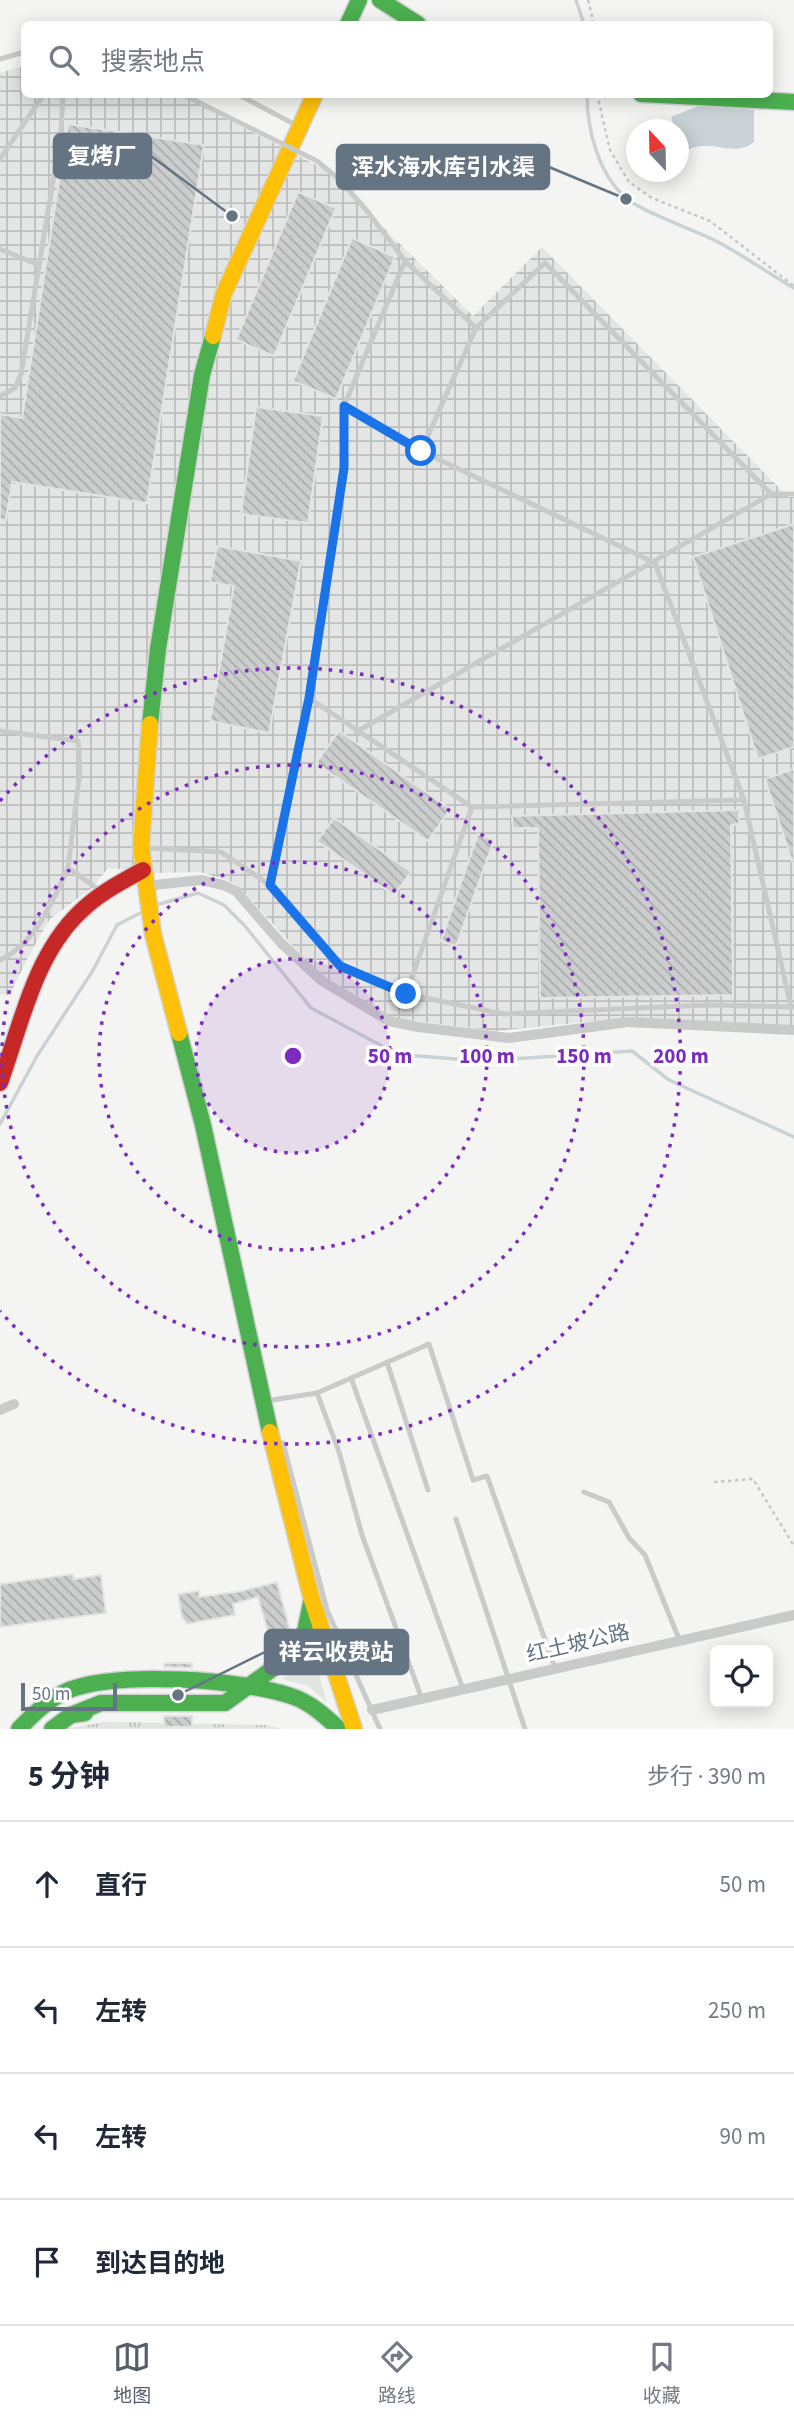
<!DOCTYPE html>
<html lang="zh">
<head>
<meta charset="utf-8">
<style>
	:root { --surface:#fff; --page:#f2f2f3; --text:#1f2937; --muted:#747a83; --line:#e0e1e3; --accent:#555f6b }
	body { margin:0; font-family:"Source Sans 3","Noto Sans SC",sans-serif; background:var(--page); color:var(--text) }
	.controls { position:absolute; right:21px; bottom:21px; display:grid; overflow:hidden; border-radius:10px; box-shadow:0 4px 18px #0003 }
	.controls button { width:63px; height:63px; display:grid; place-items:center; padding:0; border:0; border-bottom:2px solid var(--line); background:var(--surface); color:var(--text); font:35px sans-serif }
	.compass { position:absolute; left:626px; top:119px; width:63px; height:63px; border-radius:50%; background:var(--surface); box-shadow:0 4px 18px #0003; rotate:338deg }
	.scale { position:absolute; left:21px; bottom:18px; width:96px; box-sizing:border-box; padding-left:7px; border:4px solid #647483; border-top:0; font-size:19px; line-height:24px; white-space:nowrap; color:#647483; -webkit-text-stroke:5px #fff; paint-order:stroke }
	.stop { position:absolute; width:21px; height:21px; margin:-16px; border:5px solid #1a73e8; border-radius:50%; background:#fff }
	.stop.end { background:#1a73e8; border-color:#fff; box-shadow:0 2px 7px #0008 }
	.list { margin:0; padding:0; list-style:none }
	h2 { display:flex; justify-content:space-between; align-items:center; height:91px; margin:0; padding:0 28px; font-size:30px }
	h2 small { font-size:23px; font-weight:400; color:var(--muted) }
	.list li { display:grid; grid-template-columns:46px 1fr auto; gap:21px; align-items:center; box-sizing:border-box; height:126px; padding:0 28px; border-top:2px solid var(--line) }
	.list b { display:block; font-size:26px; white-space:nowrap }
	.list em { font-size:23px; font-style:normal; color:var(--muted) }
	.icon { flex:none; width:38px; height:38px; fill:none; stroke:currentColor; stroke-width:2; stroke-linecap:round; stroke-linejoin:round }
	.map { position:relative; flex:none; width:794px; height:1729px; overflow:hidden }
	.search { position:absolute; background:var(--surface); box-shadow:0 4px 18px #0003; left:21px; right:21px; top:21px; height:77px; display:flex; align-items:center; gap:18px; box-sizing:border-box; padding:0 24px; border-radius:10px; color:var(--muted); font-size:26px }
	.sheet { height:595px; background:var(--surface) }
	nav { display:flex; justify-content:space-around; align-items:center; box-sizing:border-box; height:98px; border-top:2px solid var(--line); background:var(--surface); font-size:19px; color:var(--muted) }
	nav a { display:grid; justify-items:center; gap:4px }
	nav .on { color:var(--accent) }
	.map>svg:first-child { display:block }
</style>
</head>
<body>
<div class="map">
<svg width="794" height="1729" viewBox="0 0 794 1729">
	<defs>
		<pattern id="industrial-grid" width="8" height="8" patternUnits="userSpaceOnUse" patternTransform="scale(1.75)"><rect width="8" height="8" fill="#e4e6e5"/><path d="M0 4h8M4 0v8" fill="none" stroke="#bcbfbf"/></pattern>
		<pattern id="grass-tufts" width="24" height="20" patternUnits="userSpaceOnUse" patternTransform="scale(1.75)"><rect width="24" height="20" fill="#e2e6e0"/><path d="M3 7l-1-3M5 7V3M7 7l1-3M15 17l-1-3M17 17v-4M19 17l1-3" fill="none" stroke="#bbbfbb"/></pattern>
		<pattern id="building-back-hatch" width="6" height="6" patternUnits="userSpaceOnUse" patternTransform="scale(1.75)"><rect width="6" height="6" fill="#cccece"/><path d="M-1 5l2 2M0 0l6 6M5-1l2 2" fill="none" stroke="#a9acad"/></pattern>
	</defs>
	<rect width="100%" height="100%" fill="#f4f4f2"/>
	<path fill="url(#industrial-grid)" d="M24,66V94L180,95L324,169L473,316L542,247L788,497H794V1026L625,1018L496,1031L392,1018L317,972L239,887L230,881L200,872L155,873L108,868L93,887L50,919L28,957L10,995L0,994V73Z"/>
	<g fill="url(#grass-tufts)">
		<path d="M312,1648L327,1703L308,1686L282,1679L297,1669Z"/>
		<path d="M105,1722L268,1725L282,1729H63Z"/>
	</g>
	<path fill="#cad2d5" d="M703,104L754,110V142C733,159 712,137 687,150L681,148L678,130L675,129L671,117Z"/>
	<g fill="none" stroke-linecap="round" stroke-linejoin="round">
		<g stroke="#cad2d5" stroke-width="3.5">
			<path d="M576,0L584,24"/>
			<path d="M587,94C587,129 598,173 625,197C639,211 695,230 716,241C743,255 768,273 794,288"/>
			<path d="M156,905L198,893L224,905L245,926L311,1008L384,1047L407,1055L480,1061L632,1051L669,1080L794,1137"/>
			<path d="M0,1124L37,1056L92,972L117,925L142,912"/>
		</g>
	</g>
	<g fill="url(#building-back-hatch)" stroke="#e4e4e2" stroke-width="2">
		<path d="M68,124L204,145L147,503L12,482L6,520L0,519V414L22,418Z"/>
		<path d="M298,192L336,208L274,356L236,340Z"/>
		<path d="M352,238L395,257L336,399L293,381Z"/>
		<path d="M256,407L323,416L308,523L241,514Z"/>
		<path d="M794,524V747L758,759L693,557Z"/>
		<path d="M217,546L301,561L269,733L210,721L234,586L210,582Z"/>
		<path d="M339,731L450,809L428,841L316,763Z"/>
		<path d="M794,769V860L792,861L765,779Z"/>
		<path d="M739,810V824L731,825L733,995L540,998L538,828H513L512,816Z"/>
		<path d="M334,818L411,872L394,895L317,841Z"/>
		<path d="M478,834L494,840L456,946L441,941Z"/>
		<path d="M73,1574L74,1579L101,1575L106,1613L0,1627V1584Z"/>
		<path d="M277,1582L290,1630L269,1636L258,1597L233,1604L235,1615L187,1624L182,1617L178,1594L199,1591V1597L242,1591Z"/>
		<path d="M164,1663H192V1668L164,1667Z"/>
		<rect x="164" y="1716" width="28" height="11"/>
	</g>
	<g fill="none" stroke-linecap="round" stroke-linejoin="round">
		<defs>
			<g id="fast">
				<path d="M380,0L418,24"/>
				<path d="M348,24L359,0"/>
				<path d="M641,94L794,102"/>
				<path d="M150,724L158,649L202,375L213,336"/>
				<path d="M179,1033L203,1125L270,1432"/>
				<path d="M71,1715L101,1703H225L293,1654L304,1636L311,1603"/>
				<path d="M19,1729C33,1714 50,1698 69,1690C119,1671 240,1679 291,1696C310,1702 325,1716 339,1729"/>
				<path d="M52,1729L71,1715L85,1713"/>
			</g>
			<g id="slow">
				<path d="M213,336L224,293L315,94"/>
				<path d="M150,724L141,847L153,934L179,1033"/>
				<path d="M270,1432L312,1600L354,1729"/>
			</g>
			<path id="jam" d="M0,1083C21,1025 34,956 80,912C98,894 121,882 143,870"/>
		</defs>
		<use href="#fast" stroke="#d1d2d3" stroke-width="19"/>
		<use href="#slow" stroke="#d1d2d3" stroke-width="19"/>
		<use href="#jam" stroke="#d1d2d3" stroke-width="19"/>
		<g stroke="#c6c8c8" stroke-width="2.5" stroke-dasharray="3.5 3.5" stroke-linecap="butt">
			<path d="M588,0L594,24"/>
			<path d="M597,94L610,150L629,182L652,198L710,221L794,286"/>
			<path d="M714,1482L753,1479L794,1546"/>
		</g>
		<g stroke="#c9caca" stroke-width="5">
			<path d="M0,59L24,52"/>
			<path d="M237,94L294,124"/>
			<path d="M0,159L44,94"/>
			<path d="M368,212L405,261L476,328"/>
			<path d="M0,249L39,265"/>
			<path d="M0,396L15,388L21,374L61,133L63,94"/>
			<path d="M344,406L421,451L655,563L744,800L791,1007"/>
			<path d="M771,494H794"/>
			<path d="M309,698L472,807"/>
			<path d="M0,731L78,741L80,770L68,868"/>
			<path d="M356,732L771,494L545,263L476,328L421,451"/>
			<path d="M148,848L221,852L270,885L340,966L406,994L504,1014L707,1005L793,1007"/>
			<path d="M270,885L309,698L344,468V406L405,261"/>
			<path d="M0,960C35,944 53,901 68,868L101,891"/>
			<path d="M406,994L472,807L744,800"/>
			<path d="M387,1362L428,1490"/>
			<path d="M351,1378L463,1689"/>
			<path d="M317,1393L339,1452L362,1535L422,1699"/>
			<path d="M272,1400L317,1393L429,1344L473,1480L487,1476L555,1668"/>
			<path d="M283,1443L327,1610L380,1729"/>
			<path d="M584,1492L609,1502L629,1538L645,1555L679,1639"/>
			<path d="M456,1519L525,1729"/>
		</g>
		<g stroke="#c9caca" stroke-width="10">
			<path d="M145,886L201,880L223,885L236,891L281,943L322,981L389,1021L418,1027L509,1038L628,1022L794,1030"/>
			<path d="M0,1410L14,1404"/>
			<path d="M372,1710L794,1615"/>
		</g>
		<use href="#fast" stroke="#4caf50" stroke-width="16"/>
		<use href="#slow" stroke="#ffc107" stroke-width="16"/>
		<use href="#jam" stroke="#c62828" stroke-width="16"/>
		<path stroke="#c9caca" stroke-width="5" d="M182,94L317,161L340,180L368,212"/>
	</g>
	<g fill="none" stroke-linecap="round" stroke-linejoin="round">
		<path stroke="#1a73e8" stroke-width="9" d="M406,994L340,966L270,885L309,698L344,468V406L421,451"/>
	</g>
	<circle cx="293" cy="1056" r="97" fill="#7b2cbf" fill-opacity=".12"/>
	<g fill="none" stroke="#7b2cbf" stroke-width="3.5" stroke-dasharray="3.5 7">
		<circle cx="293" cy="1056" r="97"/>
		<circle cx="293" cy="1056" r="194"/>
		<circle cx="293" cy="1056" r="291"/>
		<path d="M0 801A388 388 0 1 1 0 1311"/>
	</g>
	<g text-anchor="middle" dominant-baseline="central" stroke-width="7" stroke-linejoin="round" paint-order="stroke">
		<g font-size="21" fill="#647483" stroke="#fff">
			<text transform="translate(578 1643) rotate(-13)">红土坡公路</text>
		</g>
	</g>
	<circle cx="293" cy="1056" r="10" fill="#7b2cbf" stroke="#fff" stroke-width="3.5"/>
	<g font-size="21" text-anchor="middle" font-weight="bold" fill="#7b2cbf" stroke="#fff" stroke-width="7" stroke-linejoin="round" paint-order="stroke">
		<text x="390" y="1063">50 m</text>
		<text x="487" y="1063">100 m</text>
		<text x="584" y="1063">150 m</text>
		<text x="681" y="1063">200 m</text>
	</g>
	<path fill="none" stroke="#647483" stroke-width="2.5" d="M232 216L151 156M626 199L549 167M178 1695L265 1652"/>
	<g fill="#647483" stroke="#fff" stroke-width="2.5">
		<circle cx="232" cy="216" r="7"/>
		<circle cx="626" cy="199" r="7"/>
		<circle cx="178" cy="1695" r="7"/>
	</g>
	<g fill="#647483" stroke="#647483" stroke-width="2.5">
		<rect x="54" y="134" width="97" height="44" rx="7"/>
		<rect x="337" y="145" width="212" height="44" rx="7"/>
		<rect x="265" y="1630" width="143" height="44" rx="7"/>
	</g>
	<g font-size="23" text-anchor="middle" font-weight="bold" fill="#fff">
		<text x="102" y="164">复烤厂</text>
		<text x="443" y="175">浑水海水库引水渠</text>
		<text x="336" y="1660">祥云收费站</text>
	</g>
</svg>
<div class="controls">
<button><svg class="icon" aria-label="locate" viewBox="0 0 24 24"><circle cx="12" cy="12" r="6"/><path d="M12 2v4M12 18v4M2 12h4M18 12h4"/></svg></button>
</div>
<svg class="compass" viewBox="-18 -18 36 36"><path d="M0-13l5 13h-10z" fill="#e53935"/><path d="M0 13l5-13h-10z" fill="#747a83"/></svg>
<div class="scale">50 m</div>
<div class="stop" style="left:421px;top:451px"></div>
<div class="stop end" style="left:406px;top:994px"></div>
<div class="search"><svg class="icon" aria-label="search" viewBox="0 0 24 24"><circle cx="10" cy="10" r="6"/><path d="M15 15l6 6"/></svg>搜索地点</div>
</div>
<section class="sheet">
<h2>5 分钟<small>步行 · 390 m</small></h2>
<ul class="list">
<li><svg class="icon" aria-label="ahead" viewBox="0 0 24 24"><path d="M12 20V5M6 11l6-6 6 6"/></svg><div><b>直行</b></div><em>50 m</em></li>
<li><svg class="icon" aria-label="left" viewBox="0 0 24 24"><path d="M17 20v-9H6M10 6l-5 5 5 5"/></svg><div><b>左转</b></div><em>250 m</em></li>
<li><svg class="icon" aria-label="left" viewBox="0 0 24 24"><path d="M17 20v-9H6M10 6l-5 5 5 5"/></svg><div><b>左转</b></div><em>90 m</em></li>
<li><svg class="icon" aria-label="arrive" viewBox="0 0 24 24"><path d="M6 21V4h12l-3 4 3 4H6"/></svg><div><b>到达目的地</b></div></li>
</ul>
</section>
<nav>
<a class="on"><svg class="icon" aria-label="map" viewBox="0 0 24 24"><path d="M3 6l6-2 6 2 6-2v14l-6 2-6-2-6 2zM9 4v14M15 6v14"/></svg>地图</a>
<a><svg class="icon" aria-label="directions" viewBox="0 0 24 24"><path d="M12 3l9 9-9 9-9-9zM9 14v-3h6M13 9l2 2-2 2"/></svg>路线</a>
<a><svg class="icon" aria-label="saved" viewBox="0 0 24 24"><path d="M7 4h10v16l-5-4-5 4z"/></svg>收藏</a>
</nav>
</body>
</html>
